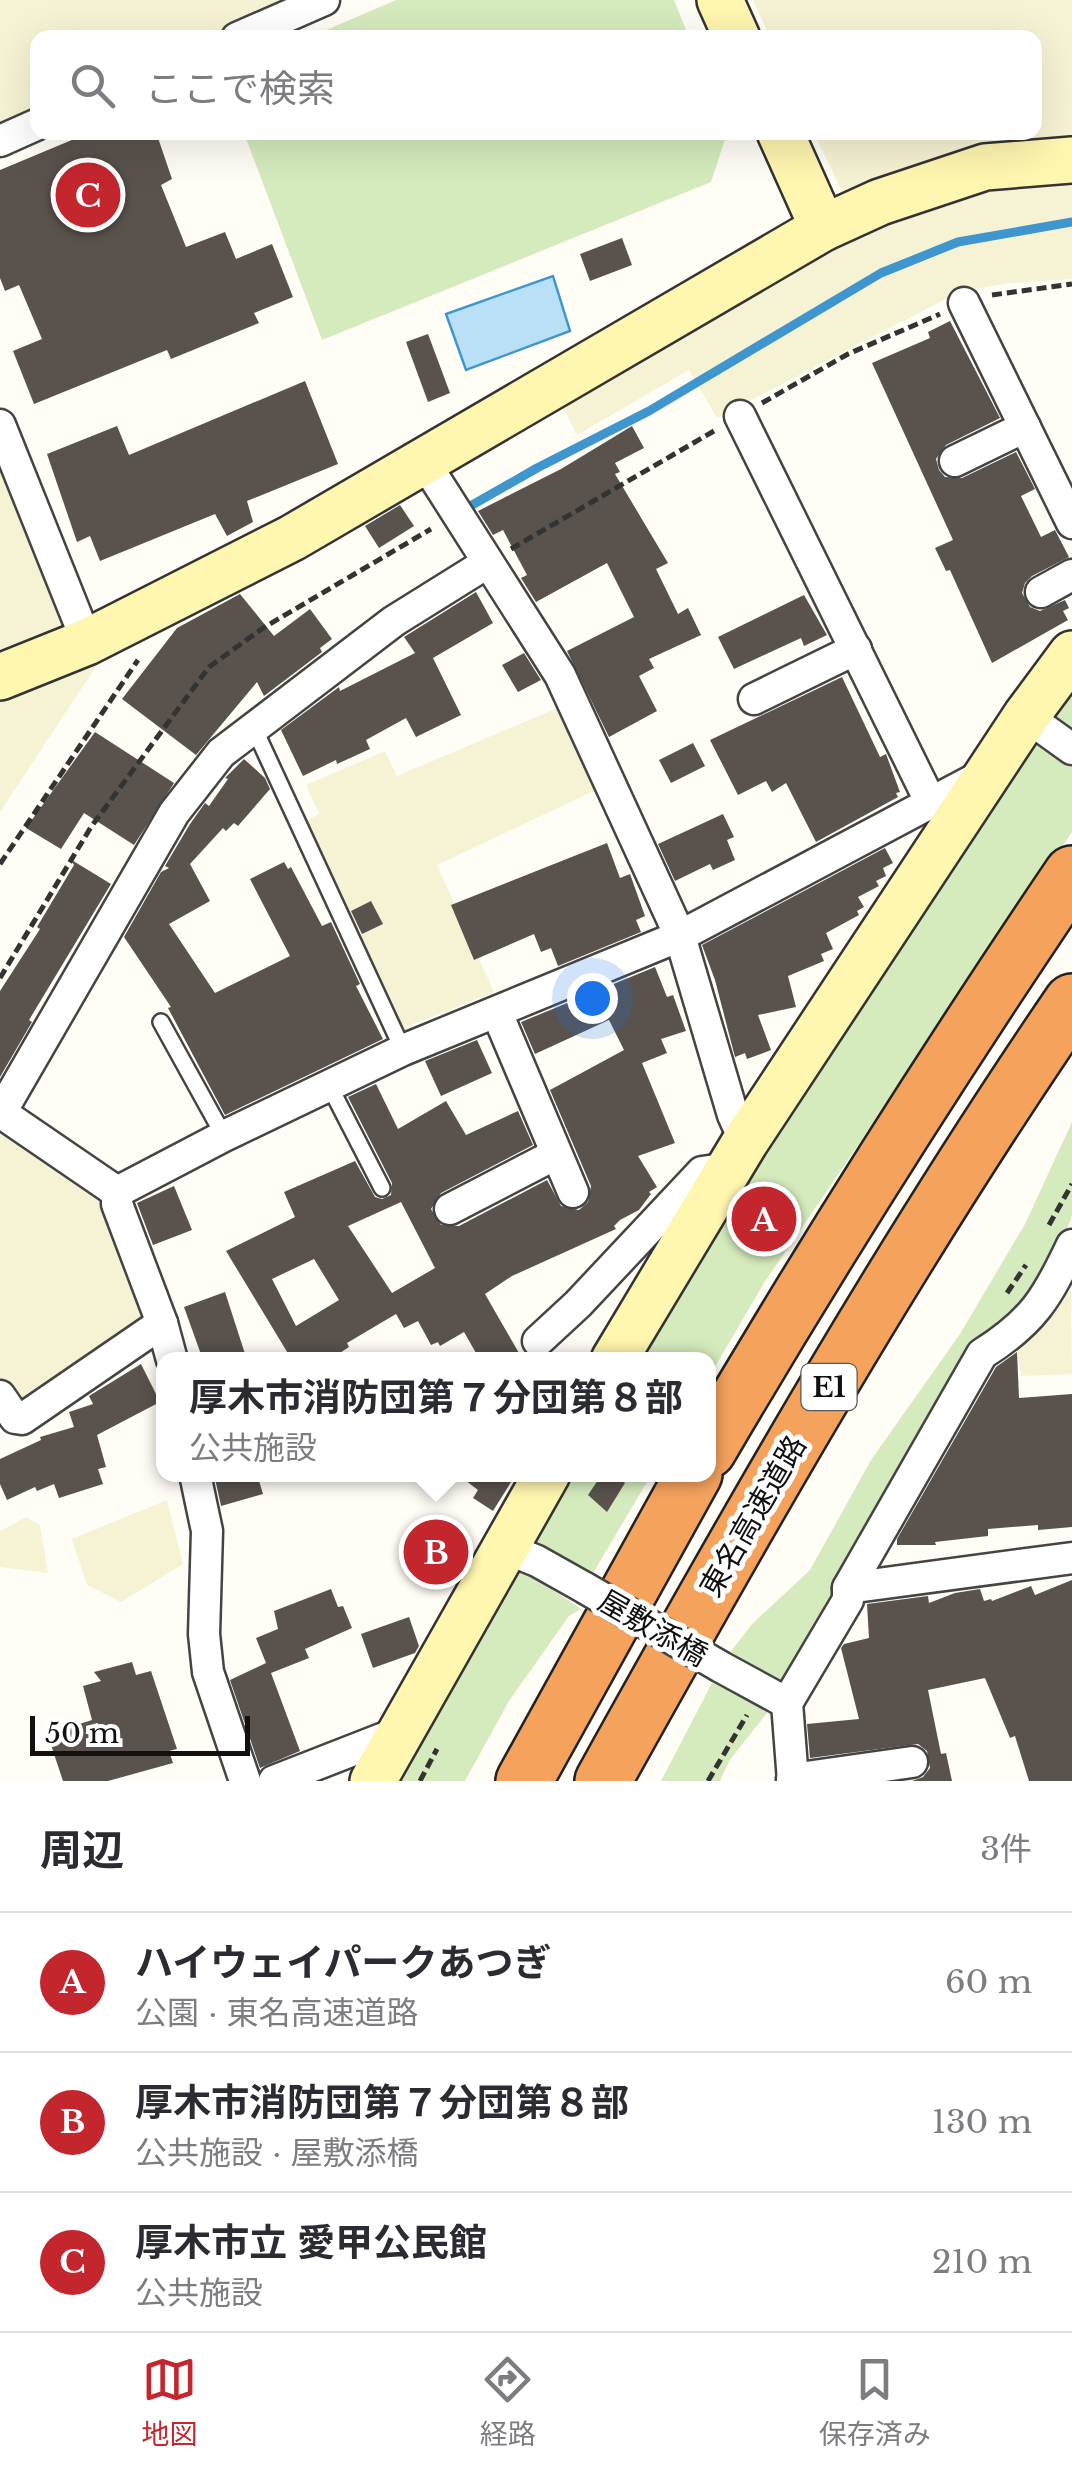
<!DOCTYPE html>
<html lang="ja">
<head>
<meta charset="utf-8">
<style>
	:root { --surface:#fff; --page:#f2f2f3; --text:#2b2b33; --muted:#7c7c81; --line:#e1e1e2; --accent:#c4262e }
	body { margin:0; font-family:"Libre Baskerville","Noto Sans JP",serif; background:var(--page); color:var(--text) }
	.scale { position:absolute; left:30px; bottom:25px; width:220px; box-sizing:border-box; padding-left:10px; border:5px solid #111; border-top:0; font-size:28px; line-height:35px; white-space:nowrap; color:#111; -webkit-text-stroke:8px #fff; paint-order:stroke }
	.you { position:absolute; left:592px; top:998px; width:35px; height:35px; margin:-25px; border:8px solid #fff; border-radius:50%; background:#1a73e8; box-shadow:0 0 0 15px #1a73e833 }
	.badge { display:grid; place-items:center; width:65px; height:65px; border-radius:50%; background:var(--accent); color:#fff; font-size:32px; font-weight:700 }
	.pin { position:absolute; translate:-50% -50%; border:5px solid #fff; box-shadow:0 2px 10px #0006 }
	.popup { position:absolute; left:156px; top:1352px; width:560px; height:130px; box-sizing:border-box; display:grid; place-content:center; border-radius:20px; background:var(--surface); filter:drop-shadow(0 2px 8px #0005); font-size:32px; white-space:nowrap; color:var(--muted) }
	.popup b { font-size:38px; color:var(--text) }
	.popup::after { content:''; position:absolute; left:50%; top:100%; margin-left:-20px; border:20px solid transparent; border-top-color:var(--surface) }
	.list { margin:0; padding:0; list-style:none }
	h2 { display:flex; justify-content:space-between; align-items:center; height:130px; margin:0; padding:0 40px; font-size:42px }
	h2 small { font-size:32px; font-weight:400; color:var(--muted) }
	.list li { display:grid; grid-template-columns:65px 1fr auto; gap:30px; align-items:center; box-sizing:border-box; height:140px; padding:0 40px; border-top:2px solid var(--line) }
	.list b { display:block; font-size:38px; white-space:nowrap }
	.list p { margin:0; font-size:32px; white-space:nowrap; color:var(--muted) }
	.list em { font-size:32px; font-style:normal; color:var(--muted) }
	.icon { flex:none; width:55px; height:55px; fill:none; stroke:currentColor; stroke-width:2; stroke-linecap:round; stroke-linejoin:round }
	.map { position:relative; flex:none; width:1072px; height:1781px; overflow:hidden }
	.search { position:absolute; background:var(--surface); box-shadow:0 10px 40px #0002; left:30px; right:30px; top:30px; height:110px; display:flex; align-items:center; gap:25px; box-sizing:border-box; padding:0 35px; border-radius:20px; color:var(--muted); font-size:38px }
	.sheet { height:550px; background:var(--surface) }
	nav { display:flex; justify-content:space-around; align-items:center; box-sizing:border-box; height:140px; border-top:2px solid var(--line); background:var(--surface); font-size:28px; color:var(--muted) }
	nav a { display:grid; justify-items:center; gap:5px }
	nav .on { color:var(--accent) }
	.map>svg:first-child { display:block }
</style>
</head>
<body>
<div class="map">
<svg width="1072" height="1781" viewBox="0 0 1072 1781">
	<rect width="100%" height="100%" fill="#fffdf5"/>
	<g fill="#f6f3d4">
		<path d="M0,0H295L211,37L38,38L37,110L0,125Z"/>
		<path d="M753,0H1072V142L989,147L932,160L844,196L814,133L1034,132V38L770,37Z"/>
		<path d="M1072,176V279L1011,283L961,291L717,418L689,370L577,435L559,400L828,244L990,180Z"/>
		<path d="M0,446L72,628L0,659Z"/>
		<path d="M99,662L0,812V699Z"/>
		<path d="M562,706L602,787L437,865L494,992L403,1028L305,821L319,814L306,785L385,751L397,776Z"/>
		<path d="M0,1125L96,1182L147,1314L17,1405L0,1387Z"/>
		<path d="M1071,1291L1072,1374L1021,1376L1017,1347L1061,1295Z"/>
		<path d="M167,1500L183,1564L121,1602L87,1585L72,1539Z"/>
		<path d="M26,1517L40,1525L48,1573L0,1567V1531Z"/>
	</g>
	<g fill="#d5ebbd">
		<path d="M396,0H674L689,37H310Z"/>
		<path d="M244,133L726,132L727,133L711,182L322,340Z"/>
		<path d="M1072,687V832L764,1283L709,1377L708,1360H636L757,1154L1017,752L1051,741L1049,717Z"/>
		<path d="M1072,1122V1216L1042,1293L976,1346L859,1539L830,1609L782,1694L729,1761L720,1781H661L724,1660L753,1623L810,1570L871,1460L960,1334L1025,1224Z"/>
		<path d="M567,1475H651L586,1585L558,1565L547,1586L581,1609L569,1616L509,1701L465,1781H391Z"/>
	</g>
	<path fill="#b9e0f7" stroke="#3f96cf" stroke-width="2.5" d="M553,276L570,331L466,370L446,314Z"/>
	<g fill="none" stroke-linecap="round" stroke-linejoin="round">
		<path stroke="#3f96cf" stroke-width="9" d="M467,508L537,468L649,411L881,273L958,242L1072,222"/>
	</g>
	<g fill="#5a524d" fill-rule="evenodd">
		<path d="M91,132H156L172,179L161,185L186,247L225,232L236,259L272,244L293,297L254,313L259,323L171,359L167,350L34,404L13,351L42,339L19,285L5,291L0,278V170Z"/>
		<path d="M622,238L632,265L590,281L580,254Z"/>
		<path d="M950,321L1000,418L946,445L936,459L939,470L945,477L962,478L1016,452L1035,489L1021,496L1041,537L1055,530L1069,557L1032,576L1025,583L1022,593L1030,607L1040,611L1065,600L1069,608L1063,611L1068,620L992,663L950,570L946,571L935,548L953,540L872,363L930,338L928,332Z"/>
		<path d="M428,334L450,393L428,402L406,342Z"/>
		<path d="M305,381L338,464L247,501L253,522L227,536L215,514L100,561L90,536L77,542L47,454L117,426L129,455Z"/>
		<path d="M632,426L644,448L615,463L620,472L615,474L668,563L656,569L678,614L688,608L701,635L649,659L654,668L639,676L657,711L609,737L567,651L634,617L607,563L536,602L521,578L527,575L503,530L493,535L478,511L561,469Z"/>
		<path d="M400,505L414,526L379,548L365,526Z"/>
		<path d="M476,592L493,623L433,658L461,715L416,737L406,718L366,740L370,749L337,764L336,760L303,776L281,730L339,687L340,691L415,653L404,637Z"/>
		<path d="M240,594L274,636L310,609L332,639L320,648L322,652L264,696L257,682L196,755L122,699L177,628Z"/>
		<path d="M804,595L827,635L804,646L801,638L734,669L718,637Z"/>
		<path d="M524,653L541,680L518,692L502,665Z"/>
		<path d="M842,677L880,757L886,754L900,792L896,793L898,797L816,842L786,783L772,792L766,781L738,795L710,740Z"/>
		<path d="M95,732L174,783L134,845L84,813L61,849L26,828Z"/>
		<path d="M693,743L705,766L671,783L659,760Z"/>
		<path d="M244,759L265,778L270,789L238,826L234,823L226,831L223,828L190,864L210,901L169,924L215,993L290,956L250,879L284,862L288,869L291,867L322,926L331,922L360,984L356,986L383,1039L225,1115L168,1008L171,1007L124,937L161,872L169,868L165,866L190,824L205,803L209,806L228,779L225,778Z"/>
		<path d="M723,814L734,837L727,840L735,860L713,870L710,864L675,881L658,844Z"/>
		<path d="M607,843L620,878L630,874L645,916L636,920L641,932L558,966L551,948L541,952L534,934L474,960L451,905Z"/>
		<path d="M885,848L893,863L883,868L886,876L876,881L879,886L858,897L864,907L857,911L859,915L826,933L833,949L821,954L824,961L788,976L796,1007L758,1015L771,1050L747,1059L745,1053L735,1057L715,980L702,945Z"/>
		<path d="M70,859L111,884L29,1020L32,1022L0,1077V991L40,929L37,927L74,865Z"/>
		<path d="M371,901L383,924L362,934L351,911Z"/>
		<path d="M655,967L667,997L673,995L686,1031L661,1039L667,1053L642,1063L675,1143L638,1156L657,1187L649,1192L651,1194L639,1210L620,1220L614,1226L616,1229L512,1276L485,1294L523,1360H480L464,1332L440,1346L438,1342L431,1345L418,1321L404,1328L396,1314L347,1343L349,1347L329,1360H292L226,1251L295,1217L284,1192L355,1161L375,1197L382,1199L391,1195L392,1183L348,1097L376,1084L398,1129L446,1101L466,1135L518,1111L533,1145L441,1193L431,1209L441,1225L459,1226L547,1180L561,1206L579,1210L588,1202L591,1186L550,1090L624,1050L609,1020L535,1054L521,1022ZM401,1202L435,1268L392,1293L348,1226ZM314,1259L339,1300L296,1326L272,1279Z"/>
		<path d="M477,1040L492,1073L441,1096L425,1061Z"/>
		<path d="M174,1186L192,1230L153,1245L137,1203Z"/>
		<path d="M225,1292L247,1360H203L184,1307Z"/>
		<path d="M1017,1352L1019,1398L1072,1394V1527L1038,1530V1525L988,1529V1536L935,1542L936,1545H897V1539L996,1367Z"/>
		<path d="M141,1364L160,1402L97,1435L106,1467L98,1469L103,1484L59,1498L54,1484L37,1491L35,1487L7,1500L0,1484V1459L41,1440L40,1437L74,1427L69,1412L93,1404L89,1396Z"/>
		<path d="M214,1474H257L263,1494L221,1506Z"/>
		<path d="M457,1474H516L493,1511L473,1498L478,1490Z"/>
		<path d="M602,1474H614L625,1483L607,1512L588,1495Z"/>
		<path d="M444,1530L455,1566L428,1574L416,1539Z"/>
		<path d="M1072,1580V1781H1029L1015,1736L1010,1738L985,1678L928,1690L941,1754L946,1753L952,1781H912L923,1777L930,1768L927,1751L918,1744L810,1758L807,1724L859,1719L841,1648L844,1644L869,1638L867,1604L928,1596L929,1603L955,1593L980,1589L984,1601L991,1599L992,1601L1031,1586L1035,1595Z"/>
		<path d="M331,1589L338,1607L343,1606L352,1628L305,1649L309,1658L271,1673L300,1751L260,1768L230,1680L266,1663L256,1638L278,1629L274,1611Z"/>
		<path d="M409,1617L419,1646L415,1653L373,1668L361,1634Z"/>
		<path d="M132,1662L136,1675L151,1671L177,1749L169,1751L173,1763L108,1781H63L50,1742L60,1739L57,1731L92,1720L83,1686L101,1681L94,1672Z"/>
	</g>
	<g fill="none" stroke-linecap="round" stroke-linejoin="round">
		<defs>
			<g id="lane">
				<path d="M253,726L403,1050"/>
				<path d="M161,1022L224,1136"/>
				<path d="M329,1085L382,1188"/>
			</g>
			<g id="street">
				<path d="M237,38L324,0"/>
				<path d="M0,141L38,124"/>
				<path d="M964,303L1072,523"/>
				<path d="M740,416L931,803"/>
				<path d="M0,425L87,642"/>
				<path d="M955,461L1025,427"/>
				<path d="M425,463L560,675L680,936L733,1115L745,1142"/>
				<path d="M1041,592L1072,575"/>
				<path d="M754,699L856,649"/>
				<path d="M1026,716L1072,749"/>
				<path d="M497,1013L573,1192"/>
				<path d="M0,1112L117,1192L224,1136L403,1050L680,936L981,776"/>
				<path d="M0,1114L174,813L221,753L394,621L487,563"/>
				<path d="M117,1192V1204L162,1323L172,1360"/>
				<path d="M450,1209L556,1154"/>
				<path d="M538,1341L578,1304L702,1172L729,1168"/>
				<path d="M0,1396L15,1418L22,1419L162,1323"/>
				<path d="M195,1474L207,1531L204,1634L208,1672L245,1781"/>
				<path d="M505,1548L537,1561L585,1588"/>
				<path d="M848,1588L1072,1558"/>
				<path d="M721,1667L787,1703"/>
				<path d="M792,1779L912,1762"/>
				<path d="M274,1781L402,1731"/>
				<path d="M793,1781L787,1703L848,1600V1588L982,1354C1033,1322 1047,1298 1072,1245"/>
			</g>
			<g id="secondary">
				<path d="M720,0L737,38"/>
				<path d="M780,132L823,228"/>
				<path d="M0,677L87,642L292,538L823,228L880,202L985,167L1072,160"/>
				<path d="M614,1360L745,1142L1026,716L1072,654"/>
				<path d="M373,1781L547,1474"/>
			</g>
			<g id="highway">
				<path d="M708,1450C823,1254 945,1062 1072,874"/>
				<path d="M524,1781L694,1474"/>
				<path d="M603,1781C750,1516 901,1252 1072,1002"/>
			</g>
		</defs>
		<use href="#lane" stroke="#444" stroke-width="20"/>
		<use href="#street" stroke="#444" stroke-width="35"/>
		<use href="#secondary" stroke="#333" stroke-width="50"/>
		<use href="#highway" stroke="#222" stroke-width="60"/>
		<g stroke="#333" stroke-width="5" stroke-dasharray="10 5" stroke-linecap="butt">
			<path d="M992,295L1072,284"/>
			<path d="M762,403L848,354L940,314"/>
			<path d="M511,549L714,431"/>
			<path d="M0,864L138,660"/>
			<path d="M0,978L91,827L209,667L263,628L431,529"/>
			<path d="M1049,1225L1072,1184"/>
			<path d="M1007,1293L1026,1265"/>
			<path d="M420,1781L437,1749"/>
			<path d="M708,1781L747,1715"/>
		</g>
		<use href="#lane" stroke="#fff" stroke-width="15"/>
		<use href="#street" stroke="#fff" stroke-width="30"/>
		<use href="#secondary" stroke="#fff6b0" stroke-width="45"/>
		<use href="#highway" stroke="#f5a25d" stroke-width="55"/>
		<defs>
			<path id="street-bridge" d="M585,1588L721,1667"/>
		</defs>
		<use href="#street-bridge" stroke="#444" stroke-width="35" stroke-linecap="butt"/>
		<use href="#street-bridge" stroke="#fff" stroke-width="30"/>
	</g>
	<g text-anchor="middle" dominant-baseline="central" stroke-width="10" stroke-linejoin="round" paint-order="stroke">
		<rect fill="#fff" stroke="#585858" stroke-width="2.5" x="801.5" y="1364" width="55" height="46" rx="8"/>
		<g font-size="28" font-weight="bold" fill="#111">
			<text x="829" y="1387">E1</text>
		</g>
		<g font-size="30" fill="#111" stroke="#fff">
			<text transform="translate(753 1516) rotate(-60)">東名高速道路</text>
			<text transform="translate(653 1628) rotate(30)">屋敷添橋</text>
		</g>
	</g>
</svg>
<div class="scale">50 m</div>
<div class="you"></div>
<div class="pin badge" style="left:764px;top:1219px">A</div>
<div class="pin badge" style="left:436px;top:1552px">B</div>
<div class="popup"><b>厚木市消防団第７分団第８部</b>公共施設</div>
<div class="pin badge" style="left:88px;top:195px">C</div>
<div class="search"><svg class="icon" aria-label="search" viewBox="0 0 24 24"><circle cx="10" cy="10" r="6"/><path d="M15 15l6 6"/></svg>ここで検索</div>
</div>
<section class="sheet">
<h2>周辺<small>3件</small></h2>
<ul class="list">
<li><span class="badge">A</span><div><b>ハイウェイパークあつぎ</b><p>公園 · 東名高速道路</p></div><em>60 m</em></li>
<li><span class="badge">B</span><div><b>厚木市消防団第７分団第８部</b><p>公共施設 · 屋敷添橋</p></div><em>130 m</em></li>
<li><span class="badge">C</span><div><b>厚木市立 愛甲公民館</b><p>公共施設</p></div><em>210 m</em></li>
</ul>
</section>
<nav>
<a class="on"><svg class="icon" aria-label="map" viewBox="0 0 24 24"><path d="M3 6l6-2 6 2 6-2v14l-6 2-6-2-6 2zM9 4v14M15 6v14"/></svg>地図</a>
<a><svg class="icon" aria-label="directions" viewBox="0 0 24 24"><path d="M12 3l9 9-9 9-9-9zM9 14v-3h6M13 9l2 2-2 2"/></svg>経路</a>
<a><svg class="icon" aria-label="saved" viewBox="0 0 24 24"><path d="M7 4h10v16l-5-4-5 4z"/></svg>保存済み</a>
</nav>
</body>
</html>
